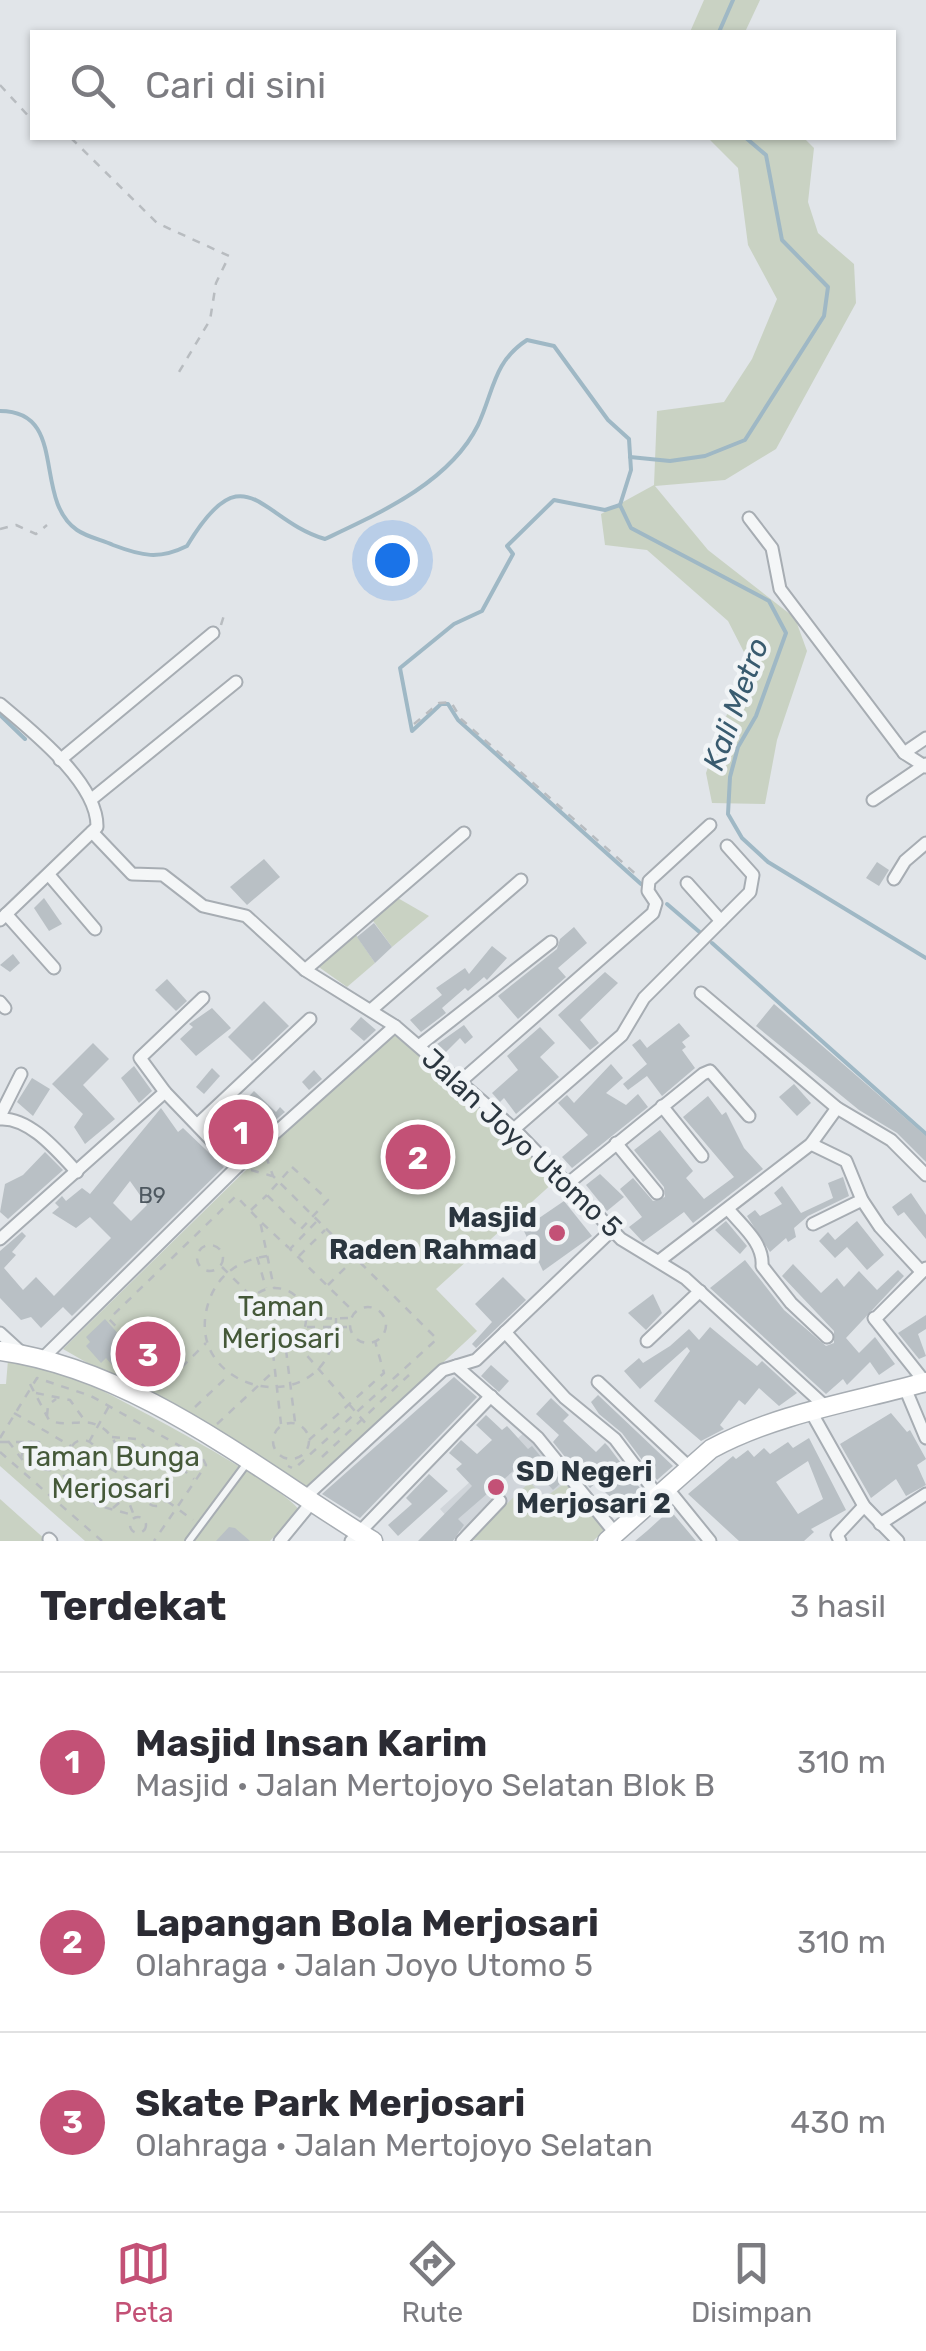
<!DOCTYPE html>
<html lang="id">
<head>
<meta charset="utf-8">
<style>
	:root { --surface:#fff; --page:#f2f2f3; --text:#2b2b33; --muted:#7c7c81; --line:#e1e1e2; --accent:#c35176 }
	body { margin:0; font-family:Rubik,sans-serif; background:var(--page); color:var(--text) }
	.you { position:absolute; left:392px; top:560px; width:35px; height:35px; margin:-25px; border:8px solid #fff; border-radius:50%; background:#1a73e8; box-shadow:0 0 0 15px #1a73e833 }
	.badge { display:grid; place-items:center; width:65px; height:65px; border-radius:50%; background:var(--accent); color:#fff; font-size:32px; font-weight:700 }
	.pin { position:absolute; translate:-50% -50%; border:5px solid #fff; box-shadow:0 2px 10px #0006 }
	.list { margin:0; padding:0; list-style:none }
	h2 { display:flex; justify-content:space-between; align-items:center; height:130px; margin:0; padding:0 40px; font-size:42px }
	h2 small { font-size:32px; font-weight:400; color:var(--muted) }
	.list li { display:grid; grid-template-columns:65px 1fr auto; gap:30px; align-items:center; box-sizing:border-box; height:180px; padding:0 40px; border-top:2px solid var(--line) }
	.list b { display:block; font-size:38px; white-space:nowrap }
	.list p { margin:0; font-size:32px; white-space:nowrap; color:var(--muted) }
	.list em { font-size:32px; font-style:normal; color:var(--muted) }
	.icon { flex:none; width:55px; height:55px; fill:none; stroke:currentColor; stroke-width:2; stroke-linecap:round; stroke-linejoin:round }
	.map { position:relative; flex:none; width:926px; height:1541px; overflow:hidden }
	.search { position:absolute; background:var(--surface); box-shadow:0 2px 8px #0004; left:30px; right:30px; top:30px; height:110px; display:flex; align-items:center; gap:25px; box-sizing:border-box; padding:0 35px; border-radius:0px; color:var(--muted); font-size:38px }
	.sheet { height:670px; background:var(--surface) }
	nav { display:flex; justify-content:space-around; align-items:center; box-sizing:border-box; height:140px; border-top:2px solid var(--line); background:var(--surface); font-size:28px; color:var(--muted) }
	nav a { display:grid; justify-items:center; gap:5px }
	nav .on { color:var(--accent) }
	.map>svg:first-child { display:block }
</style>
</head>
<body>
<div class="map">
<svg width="926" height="1541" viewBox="0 0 926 1541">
	<rect width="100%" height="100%" fill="#e1e5e9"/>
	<path fill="#d0d5da" d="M527,1430L569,1480L544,1499L530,1483L468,1540L440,1509Z"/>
	<g fill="#c9d2c3">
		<path d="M704,0H760L745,32H690Z"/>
		<path d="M708,138H804L814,148L808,202L818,233L854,264L856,303L776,449L725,480L655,486L708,550L795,618L807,651L777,740L765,804L712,803L706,773L747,658L728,621L647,550L605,545L601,514L654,485L657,411L724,402L752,359L777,299L748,245L738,168Z"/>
		<path d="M396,897L429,916L392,947L371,918Z"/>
		<path d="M354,932L375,963L347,987L316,965Z"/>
		<path d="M393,1034L499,1122L555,1181L436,1289L477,1331L307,1489L63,1349L291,1126Z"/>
		<path d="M8,1360C27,1364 50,1366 68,1374C105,1390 282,1484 299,1510L270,1541H85L0,1466V1384H6Z"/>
		<path d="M569,1480L606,1529L593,1541L468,1540L530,1482L544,1498Z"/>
		<path d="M0,1499L47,1541H0Z"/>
	</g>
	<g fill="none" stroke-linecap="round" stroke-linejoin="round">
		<g stroke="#9fb8c5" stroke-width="4">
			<path d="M719,32L733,0"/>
			<path d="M0,411C69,411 32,499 77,530C87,537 102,540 113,545C142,556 159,560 187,546C245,449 260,520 325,539C380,513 450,482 478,425C494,391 493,362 527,340L554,346L608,420L629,439L631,470L620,505L631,528L769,601L786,633L756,716L738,747L730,777L728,814L742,838L768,862L926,958"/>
			<path d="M630,457L670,461L705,456L745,440L824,316L828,287L782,240L766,155L746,138"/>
			<path d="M620,505L605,510L554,500L507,546L513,554L482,611L454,624L400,668L412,731L441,704H448L458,720L641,884"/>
			<path d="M0,715L25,739"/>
			<path d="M667,904L703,935"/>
			<path d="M712,943L926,1134"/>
		</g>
	</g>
	<g fill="#b9c0c5" fill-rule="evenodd">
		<path d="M264,859L280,877L247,905L230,887Z"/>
		<path d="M877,862L889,870L879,886L866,878Z"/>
		<path d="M44,898L62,924L49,931L34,908Z"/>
		<path d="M374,923L392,947L375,963L357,937Z"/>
		<path d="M574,927L587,943L558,968L566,977L518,1019L498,996L557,949L560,939Z"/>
		<path d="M492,946L507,958L487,980L484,977L468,991L465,988L442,1008L446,1013L421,1032L410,1020L442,995L436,988L465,968L469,974Z"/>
		<path d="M13,954L20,963L10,972L0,965Z"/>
		<path d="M605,972L618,983L580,1020L599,1043L590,1050L558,1015Z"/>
		<path d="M167,979L187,1001L176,1011L155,990Z"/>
		<path d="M264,1001L289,1026L252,1061L228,1037Z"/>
		<path d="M774,1004L926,1136V1162L897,1133L859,1110L756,1026Z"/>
		<path d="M212,1008L231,1028L196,1056L180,1039L193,1027L189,1024Z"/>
		<path d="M361,1017L376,1030L364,1041L350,1029Z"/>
		<path d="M679,1023L690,1036L682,1042L686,1047L682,1050L695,1068L662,1096L647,1076L628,1090L623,1084L647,1064L632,1045L640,1039L647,1048Z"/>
		<path d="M464,1025L473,1037L465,1044L460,1038L443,1055L433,1047Z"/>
		<path d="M540,1027L555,1043L540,1057L559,1077L516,1114L504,1098L500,1102L492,1093L518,1070L507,1056Z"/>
		<path d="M93,1043L109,1059L83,1085L115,1119L85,1144L74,1127L83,1114L52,1084Z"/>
		<path d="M611,1064L623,1078L606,1093L626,1105L638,1094L648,1107L572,1168L562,1157L588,1135L558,1103L567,1095L574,1103Z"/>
		<path d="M134,1066L152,1091L139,1103L121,1078Z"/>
		<path d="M212,1068L220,1076L204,1094L196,1087Z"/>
		<path d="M314,1070L322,1079L309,1090L302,1082Z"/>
		<path d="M32,1078L50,1089L33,1116L17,1102Z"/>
		<path d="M794,1084L811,1103L797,1116L779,1097Z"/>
		<path d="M254,1091L276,1112L280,1107L285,1112L236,1153L211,1124L228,1108L233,1113Z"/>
		<path d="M708,1096L722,1115L726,1112L744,1148L763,1169L693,1223L684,1212L643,1242L629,1227L642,1217L620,1189L633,1178L653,1201L665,1197L664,1187L634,1150L660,1130L693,1171L686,1178L704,1199L734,1177L683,1117Z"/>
		<path d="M161,1108L178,1132L183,1128L224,1167L72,1316L63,1307L41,1328L31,1317L21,1320L0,1298V1251L22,1232L26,1236L12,1252L16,1255L4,1268L23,1290L36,1277L54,1296L111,1238L90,1217L76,1228L52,1213L59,1207L55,1203L62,1196L66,1201L82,1188L90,1194ZM130,1181L147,1205L131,1221L113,1203Z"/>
		<path d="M45,1152L63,1170L8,1219L0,1212L5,1184L23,1175Z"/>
		<path d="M600,1174L624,1197L607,1211L586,1185Z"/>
		<path d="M843,1177L849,1196L808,1216L794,1228L796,1237L788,1242L786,1238L770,1252L747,1216L755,1210L760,1216L782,1204L774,1193L782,1186L801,1213L833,1198L828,1183Z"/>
		<path d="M911,1193L926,1215V1239L904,1212L898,1216L892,1207Z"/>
		<path d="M564,1201L592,1236L543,1271L523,1229Z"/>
		<path d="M726,1221L747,1246L740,1254L715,1230Z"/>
		<path d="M857,1221L884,1255L867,1270L847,1247L835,1258L819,1241L828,1232L835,1240Z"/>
		<path d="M745,1260L784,1310L826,1346L834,1343V1331L782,1276L793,1264L821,1293L837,1278L844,1287L859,1271L877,1290L898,1270L904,1276L846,1338L859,1353L875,1337L895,1364L879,1375L870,1362L847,1385L843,1379L826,1394L710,1288Z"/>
		<path d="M503,1277L526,1300L476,1348L472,1344L492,1322L475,1304Z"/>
		<path d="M653,1294L662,1313L646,1330L628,1313Z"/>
		<path d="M926,1315V1329L918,1334L926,1356L919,1359L898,1333Z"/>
		<path d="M105,1319L130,1347L112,1365L106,1358L101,1363L86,1346L90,1342L86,1337Z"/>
		<path d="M710,1327L757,1366L762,1361L797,1393L779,1406L759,1388L745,1405L739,1400L720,1425L724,1429L701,1441L654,1401L690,1351L687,1347L640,1389L624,1371L639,1358L643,1363L670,1346L689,1329L699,1340Z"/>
		<path d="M491,1365L509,1381L499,1392L481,1376Z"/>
		<path d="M454,1377L477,1397L360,1518L322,1494Z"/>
		<path d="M598,1395L673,1466L657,1480L622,1433L599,1414L591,1402Z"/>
		<path d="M551,1398L569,1415L563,1421L596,1452L605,1443L608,1446L643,1492L616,1516L608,1508L615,1502L596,1483L590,1488L553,1442L559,1435L536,1414Z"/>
		<path d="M891,1413L907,1432L910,1430L926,1459L917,1465L926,1485L906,1496L896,1479L871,1498L840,1444Z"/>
		<path d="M486,1415L502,1430L507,1426L528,1449L532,1446L562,1482L553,1490L526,1460L458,1519L464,1525L453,1541H418L472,1486L456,1469L462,1464L449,1453L461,1440L477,1454L492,1440L476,1425Z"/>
		<path d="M809,1438L846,1510L811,1529L814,1532L804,1541H739L688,1494L733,1456L736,1459L748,1450L754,1457L764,1448L770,1454L788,1442L793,1448ZM808,1461L823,1499L798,1514L776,1482Z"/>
		<path d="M429,1474L448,1491L398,1536L388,1525L412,1504L406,1498Z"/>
		<path d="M670,1510L696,1541H635L647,1531Z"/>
		<path d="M229,1527L235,1528L250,1541H216Z"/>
	</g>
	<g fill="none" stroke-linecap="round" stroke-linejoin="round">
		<defs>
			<path id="lane" d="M189,1541L247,1463"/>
			<g id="street">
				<path d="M749,518L772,548L780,589L904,753L926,767"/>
				<path d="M0,704C32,731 98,783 97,827L0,920"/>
				<path d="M904,753L926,738"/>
				<path d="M60,760L213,633"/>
				<path d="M93,798L236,682"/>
				<path d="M873,800L926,764"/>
				<path d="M92,832L132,874L163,875L203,906L246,916L305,970L395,1026L514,1129L621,1239L685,1278L826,1407"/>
				<path d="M49,875L95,929"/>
				<path d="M894,879L905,861L926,843"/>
				<path d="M687,883L721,921"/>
				<path d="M6,914L54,968"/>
				<path d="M305,970L464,833"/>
				<path d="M701,993L837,1108L891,1140L926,1175"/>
				<path d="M203,998L140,1058L165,1092L237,1167"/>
				<path d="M0,1002L5,1008"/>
				<path d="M371,1010L521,880"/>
				<path d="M420,1045L551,942"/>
				<path d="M461,1081L653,913L656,903L648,891L649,881L710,825"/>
				<path d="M662,1106L702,1156"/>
				<path d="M0,1116L21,1074"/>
				<path d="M0,1119C30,1117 58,1152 77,1172"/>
				<path d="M198,1124L310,1019"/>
				<path d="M514,1129L622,1035L644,998L750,892L753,875L727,846"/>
				<path d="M616,1143L657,1193"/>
				<path d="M811,1144L846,1161L862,1200L813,1224"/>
				<path d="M566,1185L703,1074L710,1071L749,1116"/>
				<path d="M862,1200L880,1227L918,1268"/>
				<path d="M728,1209C742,1226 764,1243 762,1266L791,1303L827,1337"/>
				<path d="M0,1239L165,1092"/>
				<path d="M659,1261L811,1144L837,1108"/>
				<path d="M874,1318L925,1382"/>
				<path d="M875,1319L926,1268"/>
				<path d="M505,1332L565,1398L615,1439L658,1496"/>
				<path d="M0,1333L23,1354"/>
				<path d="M647,1341L700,1291"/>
				<path d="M44,1357L237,1167L395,1026"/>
				<path d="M456,1366L538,1438L615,1533"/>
				<path d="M598,1382L690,1468"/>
				<path d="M905,1388L926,1438"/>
				<path d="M810,1410L864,1506L898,1541"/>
				<path d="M667,1488L710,1541"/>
				<path d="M304,1498L443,1370L476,1360L612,1230"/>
				<path d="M880,1524L926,1494"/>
				<path d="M49,1539L51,1541"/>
				<path d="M280,1541L312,1502"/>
				<path d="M351,1541L491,1396"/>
				<path d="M462,1541L500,1501"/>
				<path d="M840,1541L837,1535L864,1506"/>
			</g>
			<g id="secondary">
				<path d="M0,1351C138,1370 257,1470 373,1541"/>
				<path d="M607,1541L711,1449C778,1413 853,1402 926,1382"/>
			</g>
		</defs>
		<use href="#lane" stroke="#a7adb3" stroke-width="10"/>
		<use href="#street" stroke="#a7adb3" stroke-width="15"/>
		<use href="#secondary" stroke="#a7adb3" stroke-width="21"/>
		<g stroke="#b8bcc0" stroke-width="2.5" stroke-dasharray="8 8" stroke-linecap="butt">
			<path d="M0,85L32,120"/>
			<path d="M71,138L157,223L229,256L216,283L210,320L176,377"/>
			<path d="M0,529L16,525L36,534L47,525"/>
			<path d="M221,625L225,612"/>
			<path d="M414,724L439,703L451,702L461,719L639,877"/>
			<path d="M266,1156L273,1176L437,1339L294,1469L288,1466"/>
			<path d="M292,1167L328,1200L301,1229L267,1195Z"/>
			<path d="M251,1170L272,1176"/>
			<path d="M251,1210L267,1195"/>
			<path d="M316,1222L290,1249L355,1313"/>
			<path d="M262,1223L289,1248"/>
			<circle cx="210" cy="1258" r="13"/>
			<path d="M267,1256C240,1260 218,1274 209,1301C177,1395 336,1428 336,1318"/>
			<path d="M299,1256L325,1230"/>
			<path d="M257,1257L266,1288"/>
			<path d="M222,1267L252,1297"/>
			<path d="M328,1285L369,1244"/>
			<circle cx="275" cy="1319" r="31"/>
			<circle cx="368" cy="1325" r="18"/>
			<path d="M308,1319L350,1318"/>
			<path d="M307,1327H349"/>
			<path d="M297,1344L367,1425"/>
			<path d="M286,1350L295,1422"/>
			<path d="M273,1353L281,1424"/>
			<path d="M121,1370L114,1366L134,1345L109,1319L236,1196L260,1221L274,1288"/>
			<path d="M30,1384L49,1420C66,1428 81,1418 97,1425C126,1436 114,1486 166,1463"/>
			<path d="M159,1390L206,1343"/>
			<path d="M36,1393L70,1400L85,1421"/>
			<path d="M195,1407L229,1375"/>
			<path d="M14,1413L71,1446"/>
			<path d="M47,1416L48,1405L56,1399"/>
			<circle cx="291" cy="1441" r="18"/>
			<path d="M217,1424L274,1371"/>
			<path d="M112,1437L137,1439L161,1464"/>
			<path d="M0,1438L37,1378L91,1396L203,1459L206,1465L154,1541"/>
			<path d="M309,1440L384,1373L375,1341"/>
			<circle cx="83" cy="1453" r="13"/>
			<path d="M8,1441L28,1467L56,1471"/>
			<path d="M0,1442H39L67,1480L79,1485H113L128,1500L135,1518"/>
			<path d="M89,1442L109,1406"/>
			<path d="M0,1452L102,1541"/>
			<circle cx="173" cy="1464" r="8"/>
			<path d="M322,1457L409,1375"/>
			<path d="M21,1458L24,1445L32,1441"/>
			<path d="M96,1460L145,1489"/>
			<path d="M138,1465L146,1451"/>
			<path d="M181,1468L194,1479"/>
			<circle cx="156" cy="1495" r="11"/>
			<path d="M83,1486L96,1505L133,1515"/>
			<path d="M57,1498L76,1465"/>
			<path d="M167,1501L193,1520"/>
			<path d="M113,1508L120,1502V1491"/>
			<circle cx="138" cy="1525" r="8"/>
		</g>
		<use href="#lane" stroke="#f4f6f7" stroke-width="6"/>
		<use href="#street" stroke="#f4f6f7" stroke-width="11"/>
		<use href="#secondary" stroke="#fff" stroke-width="18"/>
	</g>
	<g fill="#c35176" stroke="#f1f4f6" stroke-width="4">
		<circle cx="557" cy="1233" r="10"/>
		<circle cx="496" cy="1487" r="10"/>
	</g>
	<g text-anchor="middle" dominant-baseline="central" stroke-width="9" stroke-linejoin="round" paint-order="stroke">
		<g font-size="22" fill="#4e5860">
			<text x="152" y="1195">B9</text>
		</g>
		<g font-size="28" fill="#2b363f" stroke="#f1f4f6">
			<text transform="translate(522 1143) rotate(43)">Jalan Joyo Utomo 5</text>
		</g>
		<g font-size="28" font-weight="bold" fill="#2b363f" stroke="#f1f4f6" text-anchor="end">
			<text x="537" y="1217">Masjid<tspan x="537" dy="32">Raden Rahmad</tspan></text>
			<text x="516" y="1471" text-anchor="start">SD Negeri<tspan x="516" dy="32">Merjosari 2</tspan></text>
		</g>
		<g font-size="28" fill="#455939" stroke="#f1f4f6">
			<text x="281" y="1306">Taman<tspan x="281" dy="32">Merjosari</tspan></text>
			<text x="111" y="1456">Taman Bunga<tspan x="111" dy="32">Merjosari</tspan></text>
		</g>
		<g font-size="30" font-style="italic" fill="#395b6f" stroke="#f1f4f6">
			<text transform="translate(736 704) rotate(-70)">Kali Metro</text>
		</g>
	</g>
</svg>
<div class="you"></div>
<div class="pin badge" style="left:241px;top:1132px">1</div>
<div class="pin badge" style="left:418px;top:1157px">2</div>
<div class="pin badge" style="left:148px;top:1354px">3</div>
<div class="search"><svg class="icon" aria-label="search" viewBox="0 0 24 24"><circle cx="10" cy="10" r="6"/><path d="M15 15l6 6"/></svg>Cari di sini</div>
</div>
<section class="sheet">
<h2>Terdekat<small>3 hasil</small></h2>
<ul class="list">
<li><span class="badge">1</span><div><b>Masjid Insan Karim</b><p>Masjid · Jalan Mertojoyo Selatan Blok B</p></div><em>310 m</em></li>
<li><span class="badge">2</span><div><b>Lapangan Bola Merjosari</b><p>Olahraga · Jalan Joyo Utomo 5</p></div><em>310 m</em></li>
<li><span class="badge">3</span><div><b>Skate Park Merjosari</b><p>Olahraga · Jalan Mertojoyo Selatan</p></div><em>430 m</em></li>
</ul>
</section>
<nav>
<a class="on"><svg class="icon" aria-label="map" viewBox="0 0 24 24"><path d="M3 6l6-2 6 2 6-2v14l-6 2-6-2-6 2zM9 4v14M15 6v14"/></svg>Peta</a>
<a><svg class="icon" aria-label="directions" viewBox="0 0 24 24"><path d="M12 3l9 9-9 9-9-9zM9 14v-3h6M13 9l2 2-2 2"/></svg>Rute</a>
<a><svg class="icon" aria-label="saved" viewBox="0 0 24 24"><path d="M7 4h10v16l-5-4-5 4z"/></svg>Disimpan</a>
</nav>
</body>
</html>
